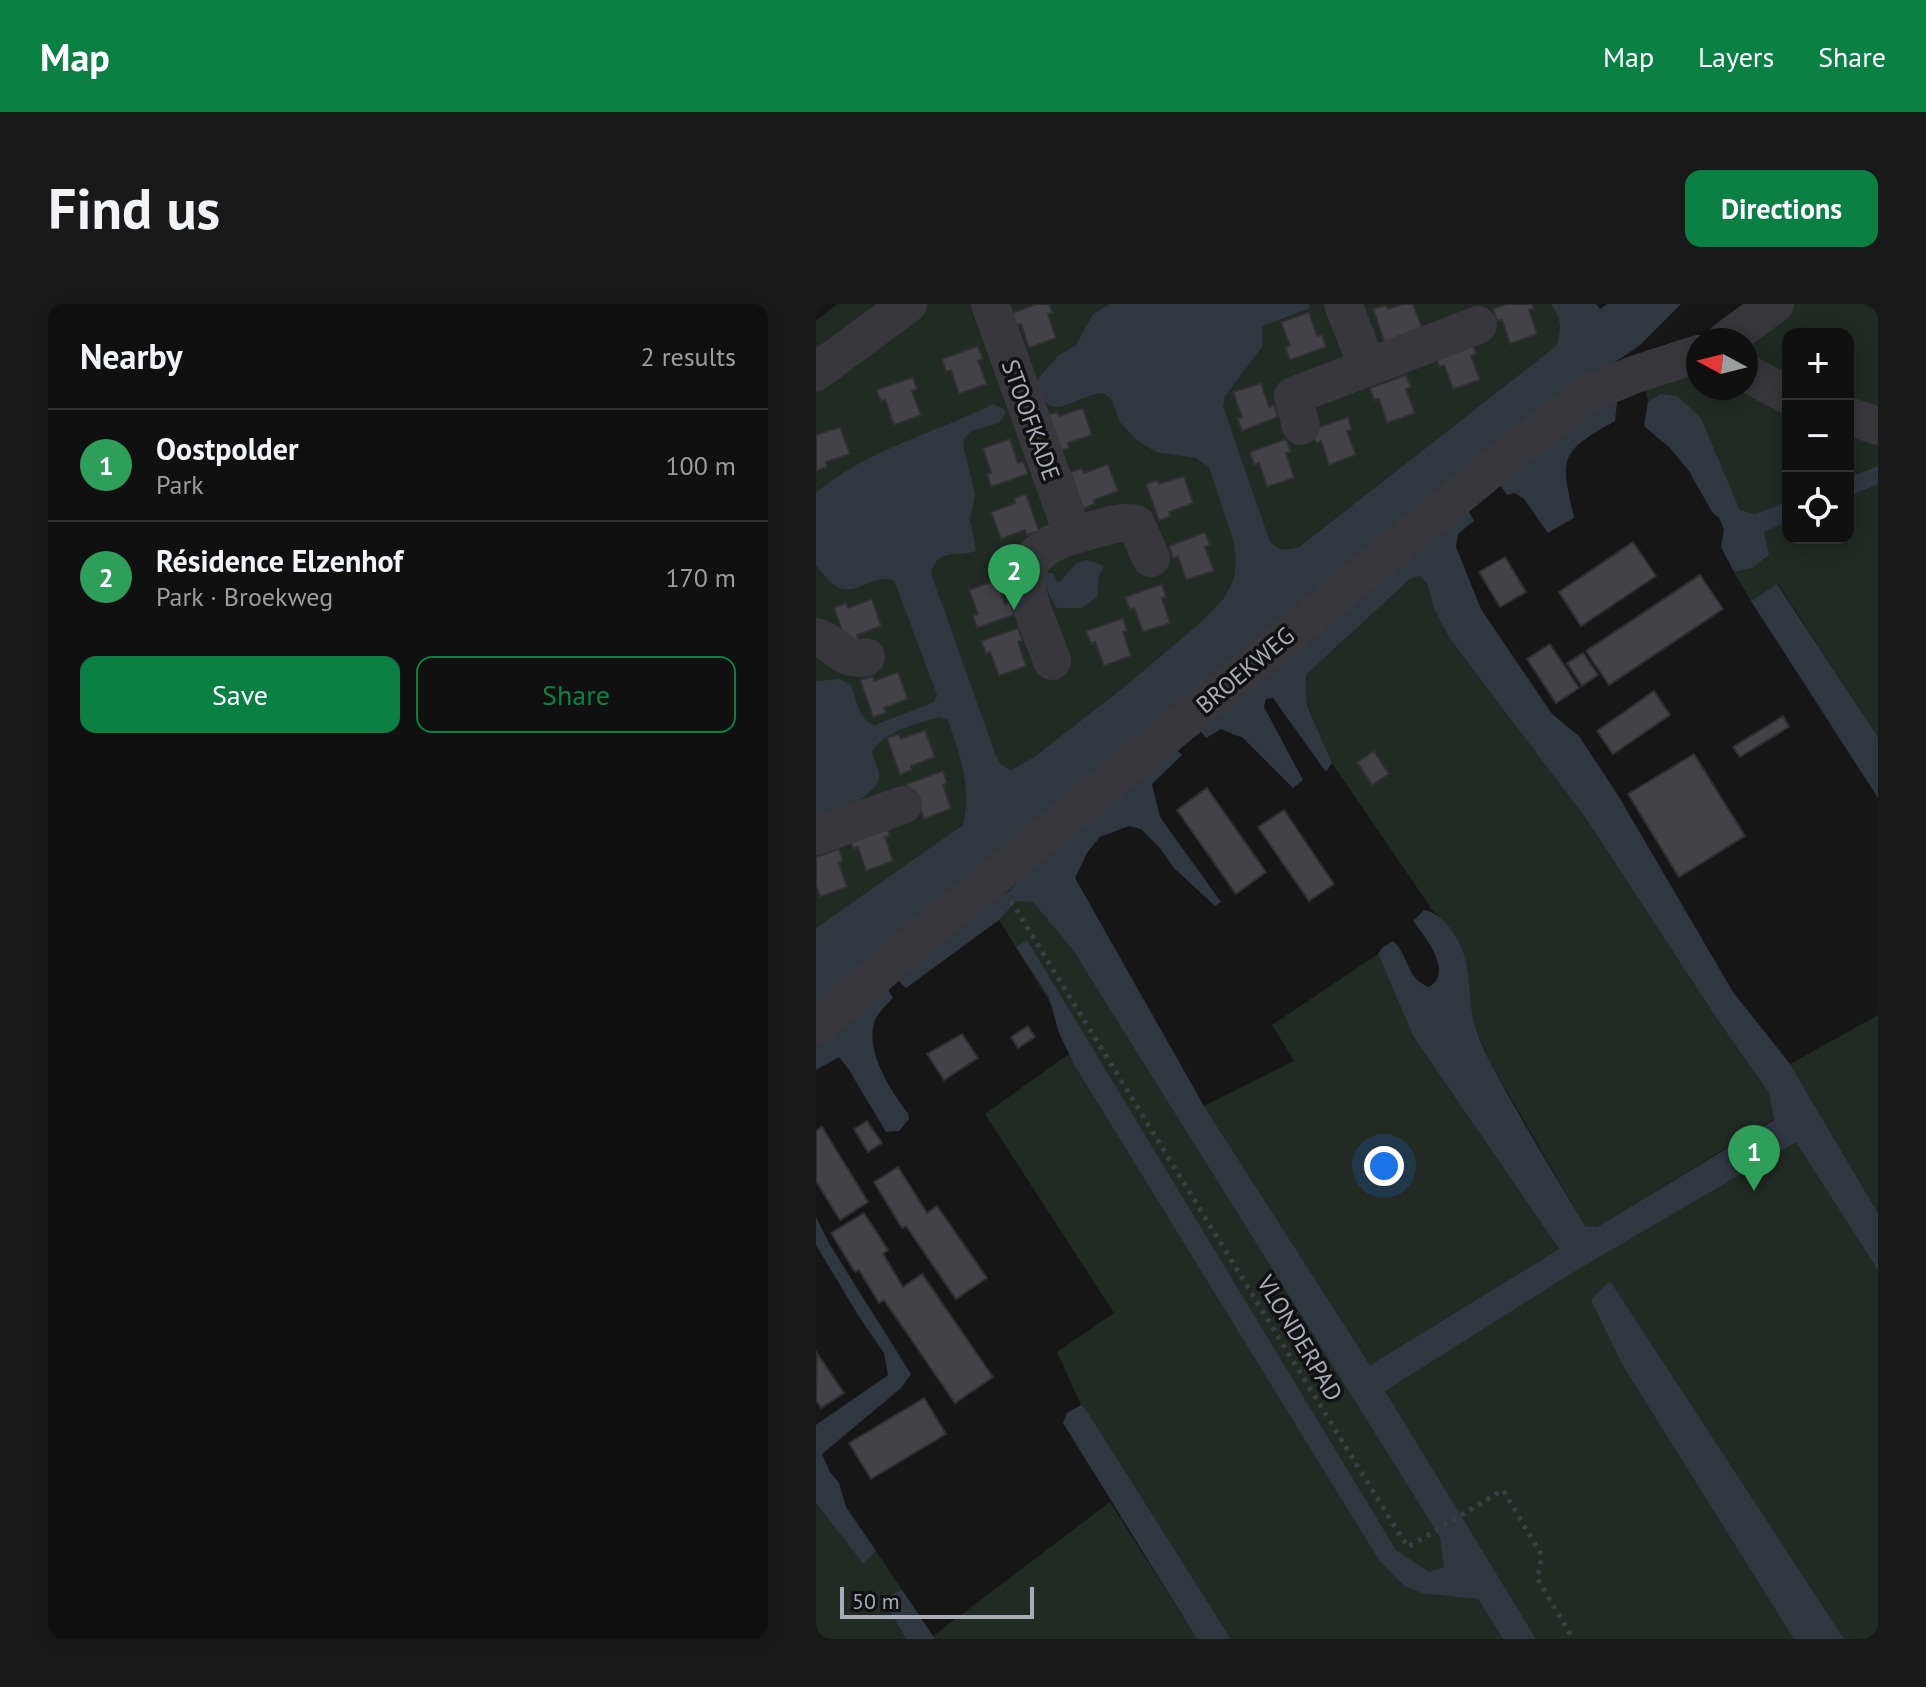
<!DOCTYPE html>
<html lang="en">
<head>
<meta charset="utf-8">
<style>
	:root { --surface:#101011; --page:#19191a; --text:#f1f3f6; --muted:#9c9d9f; --line:#303031; --accent:#0b8043 }
	body { margin:0; font-family:"PT Sans",sans-serif; background:var(--page); color:var(--text) }
	.controls { position:absolute; right:24px; top:24px; display:grid; overflow:hidden; border-radius:16px; box-shadow:0 4px 20px #0003 }
	.controls button { width:72px; height:72px; display:grid; place-items:center; padding:0; border:0; border-bottom:2px solid var(--line); background:var(--surface); color:var(--text); font:40px sans-serif }
	.compass { position:absolute; left:870px; top:24px; width:72px; height:72px; border-radius:50%; background:var(--surface); box-shadow:0 4px 20px #0003; rotate:277deg }
	.scale { position:absolute; left:24px; bottom:20px; width:194px; box-sizing:border-box; padding-left:8px; border:4px solid #a9acb6; border-top:0; font-size:22px; line-height:28px; white-space:nowrap; color:#a9acb6; -webkit-text-stroke:6px #111112; paint-order:stroke }
	.you { position:absolute; left:568px; top:862px; width:28px; height:28px; margin:-20px; border:6px solid #fff; border-radius:50%; background:#1a73e8; box-shadow:0 0 0 12px #1a73e833 }
	.badge { display:grid; place-items:center; width:52px; height:52px; border-radius:50%; background:var(--accent); color:#fff; font-size:26px; font-weight:700 }
	.pin { position:absolute; translate:-50% -66px; filter:drop-shadow(0 2px 4px #0008) }
	.pin::after { content:''; position:absolute; top:42px; width:28px; height:24px; background:inherit; clip-path:polygon(0 0,100% 0,50% 100%) }
	.list { margin:0; padding:0; list-style:none }
	h2 { display:flex; justify-content:space-between; align-items:center; height:104px; margin:0; padding:0 32px; font-size:34px }
	h2 small { font-size:26px; font-weight:400; color:var(--muted) }
	.list li { display:grid; grid-template-columns:52px 1fr auto; gap:24px; align-items:center; box-sizing:border-box; height:112px; padding:0 32px; border-top:2px solid var(--line) }
	.list b { display:block; font-size:30px; white-space:nowrap }
	.list p { margin:0; font-size:26px; white-space:nowrap; color:var(--muted) }
	.list em { font-size:26px; font-style:normal; color:var(--muted) }
	.actions { display:flex; gap:16px; padding:24px 32px }
	.actions a { flex:1; padding:18px 0; border:2px solid var(--accent); border-radius:16px; text-align:center; font-size:28px; color:var(--accent) }
	.actions .main { background:var(--accent); color:#fff }
	.icon { flex:none; width:44px; height:44px; fill:none; stroke:currentColor; stroke-width:2; stroke-linecap:round; stroke-linejoin:round }
	.map { position:relative; flex:none; width:1062px; height:1335px; overflow:hidden; border-radius:16px }
	header { display:flex; align-items:center; gap:48px; box-sizing:border-box; height:112px; padding:0 40px; background:var(--accent); color:#fff }
	header strong { font-size:38px }
	nav { display:flex; gap:44px; margin-inline-start:auto; font-size:28px }
	.intro { display:flex; align-items:center; justify-content:space-between; box-sizing:border-box; height:192px; padding:0 48px }
	h1 { margin:0; font-size:56px }
	.button { padding:20px 36px; border-radius:16px; background:var(--accent); color:#fff; font-size:28px; font-weight:700 }
	main { display:flex; gap:48px; padding:0 48px }
	aside { flex:1; background:var(--surface); border-radius:16px; box-shadow:0 4px 20px #0003 }
	.map>svg:first-child { display:block }
</style>
</head>
<body>
<header>
<strong>Map</strong>
<nav><a>Map</a><a>Layers</a><a>Share</a></nav>
</header>
<div class="intro"><h1>Find us</h1><a class="button">Directions</a></div>
<main>
<aside>
<h2>Nearby<small>2 results</small></h2>
<ul class="list">
<li><span class="badge" style="background:#2e9e5b">1</span><div><b>Oostpolder</b><p>Park</p></div><em>100 m</em></li>
<li><span class="badge" style="background:#2e9e5b">2</span><div><b>Résidence Elzenhof</b><p>Park · Broekweg</p></div><em>170 m</em></li>
</ul>
<div class="actions"><a class="main">Save</a><a>Share</a></div>
</aside>
<div class="map">
<svg width="1062" height="1335" viewBox="0 0 1062 1335">
	<rect width="100%" height="100%" fill="#161617"/>
	<g fill="#222a24">
		<path d="M21,0H735L744,13L746,26L740,42L483,243L408,294L385,318L308,383L218,453L147,520L124,539L0,624V17Z"/>
		<path d="M964,0H1062V162L1032,174V30H972V197L939,210L924,206L885,114L844,90L832,98L827,78L882,61V84H930V36Z"/>
		<path d="M1062,180V433L962,280L935,297L918,268L936,264L947,227L972,217V234H1032V193Z"/>
		<path d="M604,272L611,279L618,305L634,335L771,516L901,715L953,789L958,815L781,923L769,922L674,758L661,728L628,617L617,607L516,459L491,400L490,371L594,275Z"/>
		<path d="M202,521L543,1090L971,815L1062,958V1335H709L661,1255L595,1276L570,1244L151,564Z"/>
		<path d="M562,650L597,732L743,945L554,1061L388,802L478,757L456,721Z"/>
		<path d="M1062,711V909L974,760Z"/>
		<path d="M253,750L609,1290L662,1295L687,1335H415L265,1101L241,1048L298,1009L169,810Z"/>
		<path d="M294,1198L381,1335H119L117,1332Z"/>
		<path d="M0,1199L46,1259L60,1247L86,1286L66,1295L90,1335H0Z"/>
	</g>
	<g fill="#30373f">
		<path d="M294,0H493V5L446,22V43L409,92L407,102L454,238C463,247 471,246 483,243L740,42C746,24 746,16 735,0H780L784,5L791,0H865L823,42L750,91L0,712V624L147,521C156,482 144,453 132,416L123,413C98,421 71,425 56,448C58,456 64,466 63,473C62,492 16,510 0,519V377L23,375L35,381C41,396 42,416 59,421L118,398L121,391L78,276C45,268 35,311 0,261V189C51,145 118,130 177,100L188,105L190,108L183,119L155,127L149,133L147,141L159,190L154,216L160,247C142,253 121,244 115,269L180,452L185,461L195,466L218,453L308,383L385,318L408,294L418,275L420,259L418,239L393,163L380,154L340,148L319,135L304,118L296,96L287,89C257,91 235,124 220,81L225,71L242,52L260,41L277,10Z"/>
		<path d="M802,90L799,117C743,149 744,152 758,214L732,229L708,195L699,189L691,191L680,176Z"/>
		<path d="M844,90L861,92L885,114L924,206L939,210L972,197V217L948,228L953,251L936,264L918,268L905,243L908,225L903,214L896,208L873,167L854,144L828,122L832,98Z"/>
		<path d="M1062,162V180L1032,193V174Z"/>
		<path d="M650,203L658,217L642,230L640,243L665,305L736,410L763,432L803,493L917,688L974,760L1062,909V966L980,838L756,969L569,1087L720,1335H687L662,1295L609,1290L588,1282L563,1256L259,762L243,729L233,693L200,643L211,636L580,1246L613,1268L628,1263L624,1233L257,646L217,598L200,597L183,616L90,684L81,675L171,596L194,587L208,568L358,443L366,451L336,480L344,513L405,598L399,602L358,564L344,544L325,525L313,522L284,533L271,549L259,574L388,802L554,1061L743,945L597,732L562,650L566,644L577,637C593,651 590,675 613,683C638,668 609,632 597,617L608,606C619,608 626,614 633,623C662,660 647,688 661,728C668,749 680,769 691,789C716,834 743,878 769,922L781,923L958,816L953,789L901,715L771,516L634,335L618,305L611,279L604,272L594,275L490,371L491,401L516,459L510,468L457,394L450,395L448,403L487,476L477,484L427,434L405,425L390,434L382,424Z"/>
		<path d="M271,256L288,262L283,272L281,293L266,304H241C235,292 226,282 231,269H237L240,277L244,278L260,259Z"/>
		<path d="M961,280L1062,433V494L935,297Z"/>
		<path d="M71,683L77,694C71,700 64,707 60,714C46,743 75,788 92,809L93,815L83,827L70,828L33,766L23,753L0,766V741Z"/>
		<path d="M0,913L14,941L95,1070L85,1084L6,1150L14,1168L23,1179L30,1203L60,1247L47,1260L0,1199V1121L72,1071L68,1049L42,1011L0,941Z"/>
		<path d="M794,977L1028,1335H978L806,1060L775,996Z"/>
		<path d="M265,1101L270,1106L415,1335H381L247,1119L251,1109Z"/>
		<path d="M86,1286L117,1332L119,1335H90L66,1294Z"/>
	</g>
	<g fill="#434347" stroke="#303033" stroke-width="2">
		<path d="M221,0H233L237,9L232,10L240,34L213,44L205,20L200,21L196,9Z"/>
		<path d="M587,0H597L606,24L570,42L557,5L570,1L572,5Z"/>
		<path d="M691,0H716L718,5L713,6L721,30L694,40L686,16L681,17L677,5Z"/>
		<path d="M493,8L501,32L506,30L510,43L474,56L469,43L474,42L465,18Z"/>
		<path d="M656,37L660,50L655,52L664,76L637,85L628,61L623,63L619,50Z"/>
		<path d="M162,42L167,55L162,57L171,80L143,90L135,66L130,68L126,55Z"/>
		<path d="M590,71L595,83L590,85L599,109L571,119L563,95L558,96L554,84Z"/>
		<path d="M97,73L101,85L96,87L105,111L78,121L69,96L65,98L60,86Z"/>
		<path d="M445,79L453,103L458,101L462,113L426,127L421,114L426,113L417,88Z"/>
		<path d="M267,104L276,131L252,139L253,144L241,148L228,112L241,108L243,112Z"/>
		<path d="M532,113L536,126L531,127L540,151L513,161L505,137L500,139L495,126Z"/>
		<path d="M24,123L34,150L10,158L11,163L0,167V131Z"/>
		<path d="M194,135L202,159L207,157L212,170L175,183L171,170L175,169L167,144Z"/>
		<path d="M470,135L475,148L470,149L478,174L451,183L443,159L438,161L434,148Z"/>
		<path d="M292,160L302,187L278,196L279,200L267,205L254,168L266,164L268,169Z"/>
		<path d="M368,172L377,199L353,208L355,212L343,217L330,180L342,176L343,180Z"/>
		<path d="M210,190L223,227L211,231L209,226L185,235L175,208L199,199L198,194Z"/>
		<path d="M389,228L394,241L389,243L398,267L370,276L362,252L357,254L353,242Z"/>
		<path d="M817,238L840,272L765,322L743,288Z"/>
		<path d="M689,253L710,288L684,303L663,268Z"/>
		<path d="M884,271L907,305L793,381L770,347Z"/>
		<path d="M180,276L189,300L194,298L198,311L161,324L157,312L162,310L153,286Z"/>
		<path d="M346,280L350,293L346,294L354,319L327,328L318,304L314,306L309,293Z"/>
		<path d="M56,295L65,322L41,331L43,336L31,340L18,304L30,299L32,304Z"/>
		<path d="M307,314L311,327L307,328L315,352L288,362L279,338L275,340L270,327Z"/>
		<path d="M202,324L206,336L202,338L210,362L183,372L174,348L170,350L165,337Z"/>
		<path d="M734,340L763,384L740,399L711,355Z"/>
		<path d="M767,349L782,371L766,382L751,359Z"/>
		<path d="M82,368L92,395L68,404L70,409L57,413L44,376L57,372L58,377Z"/>
		<path d="M838,387L854,411L797,450L781,427Z"/>
		<path d="M967,412L973,423L924,453L917,443Z"/>
		<path d="M109,426L119,453L95,462L96,466L84,471L71,434L83,430L85,435Z"/>
		<path d="M558,447L573,470L556,481L541,458Z"/>
		<path d="M878,450L929,532L863,573L812,490Z"/>
		<path d="M127,467L131,479L127,481L135,505L108,515L100,491L95,493L90,480Z"/>
		<path d="M391,484L450,568L420,590L361,506Z"/>
		<path d="M468,506L518,580L493,597L442,523Z"/>
		<path d="M69,519L74,532L69,533L77,557L50,567L42,543L37,545L33,532Z"/>
		<path d="M23,545L27,557L23,559L31,583L4,593L0,581V553Z"/>
		<path d="M212,722L219,733L202,744L195,733Z"/>
		<path d="M146,730L162,754L128,776L111,750Z"/>
		<path d="M51,817L66,839L52,848L38,825Z"/>
		<path d="M6,823L52,898L24,916L0,877V827Z"/>
		<path d="M82,863L111,909L121,902L171,974L140,995L90,922L86,924L58,878Z"/>
		<path d="M48,909L72,946L67,950L87,983L106,970L177,1073L139,1099L68,996L63,999L43,966L39,968L15,929Z"/>
		<path d="M1,1049L28,1089L5,1104L0,1096Z"/>
		<path d="M108,1094L130,1130L55,1175L33,1139Z"/>
	</g>
	<g fill="none" stroke-linecap="round" stroke-linejoin="round">
		<path stroke="#3d3e43" stroke-width="5" stroke-dasharray="4 6" stroke-linecap="butt" d="M195,597L585,1233L592,1243L687,1186L726,1252L721,1274L757,1335"/>
		<g stroke="#37373c" stroke-width="38">
			<path d="M174,0L257,231"/>
			<path d="M527,0L551,62"/>
			<path d="M910,36L959,0"/>
			<path d="M0,68L92,0"/>
			<path d="M930,69L972,91"/>
			<path d="M1032,112L1062,122"/>
			<path d="M485,122L477,92L662,21"/>
			<path d="M0,333C20,338 27,359 50,353"/>
			<path d="M236,357C215,296 180,251 265,229C283,225 302,216 320,220L335,254"/>
			<path d="M0,532L87,501"/>
			<path d="M0,724L99,638L696,148L776,88L820,70L882,50"/>
		</g>
	</g>
	<g text-anchor="middle" dominant-baseline="central" stroke-width="7" stroke-linejoin="round" paint-order="stroke">
		<g font-size="24" fill="#a9acb6" stroke="#111112">
			<text transform="translate(215 116) rotate(70)">STOOFKADE</text>
			<text transform="translate(429 366) rotate(-40)">BROEKWEG</text>
			<text transform="translate(484 1034) rotate(59)">VLONDERPAD</text>
		</g>
	</g>
</svg>
<div class="controls">
<button>+</button>
<button>−</button>
<button><svg class="icon" aria-label="locate" viewBox="0 0 24 24"><circle cx="12" cy="12" r="6"/><path d="M12 2v4M12 18v4M2 12h4M18 12h4"/></svg></button>
</div>
<svg class="compass" viewBox="-18 -18 36 36"><path d="M0-13l5 13h-10z" fill="#e53935"/><path d="M0 13l5-13h-10z" fill="#9c9d9f"/></svg>
<div class="scale">50 m</div>
<div class="you"></div>
<div class="pin badge" style="left:938px;top:887px;background:#2e9e5b">1</div>
<div class="pin badge" style="left:198px;top:306px;background:#2e9e5b">2</div>
</div>
</main>
</body>
</html>
